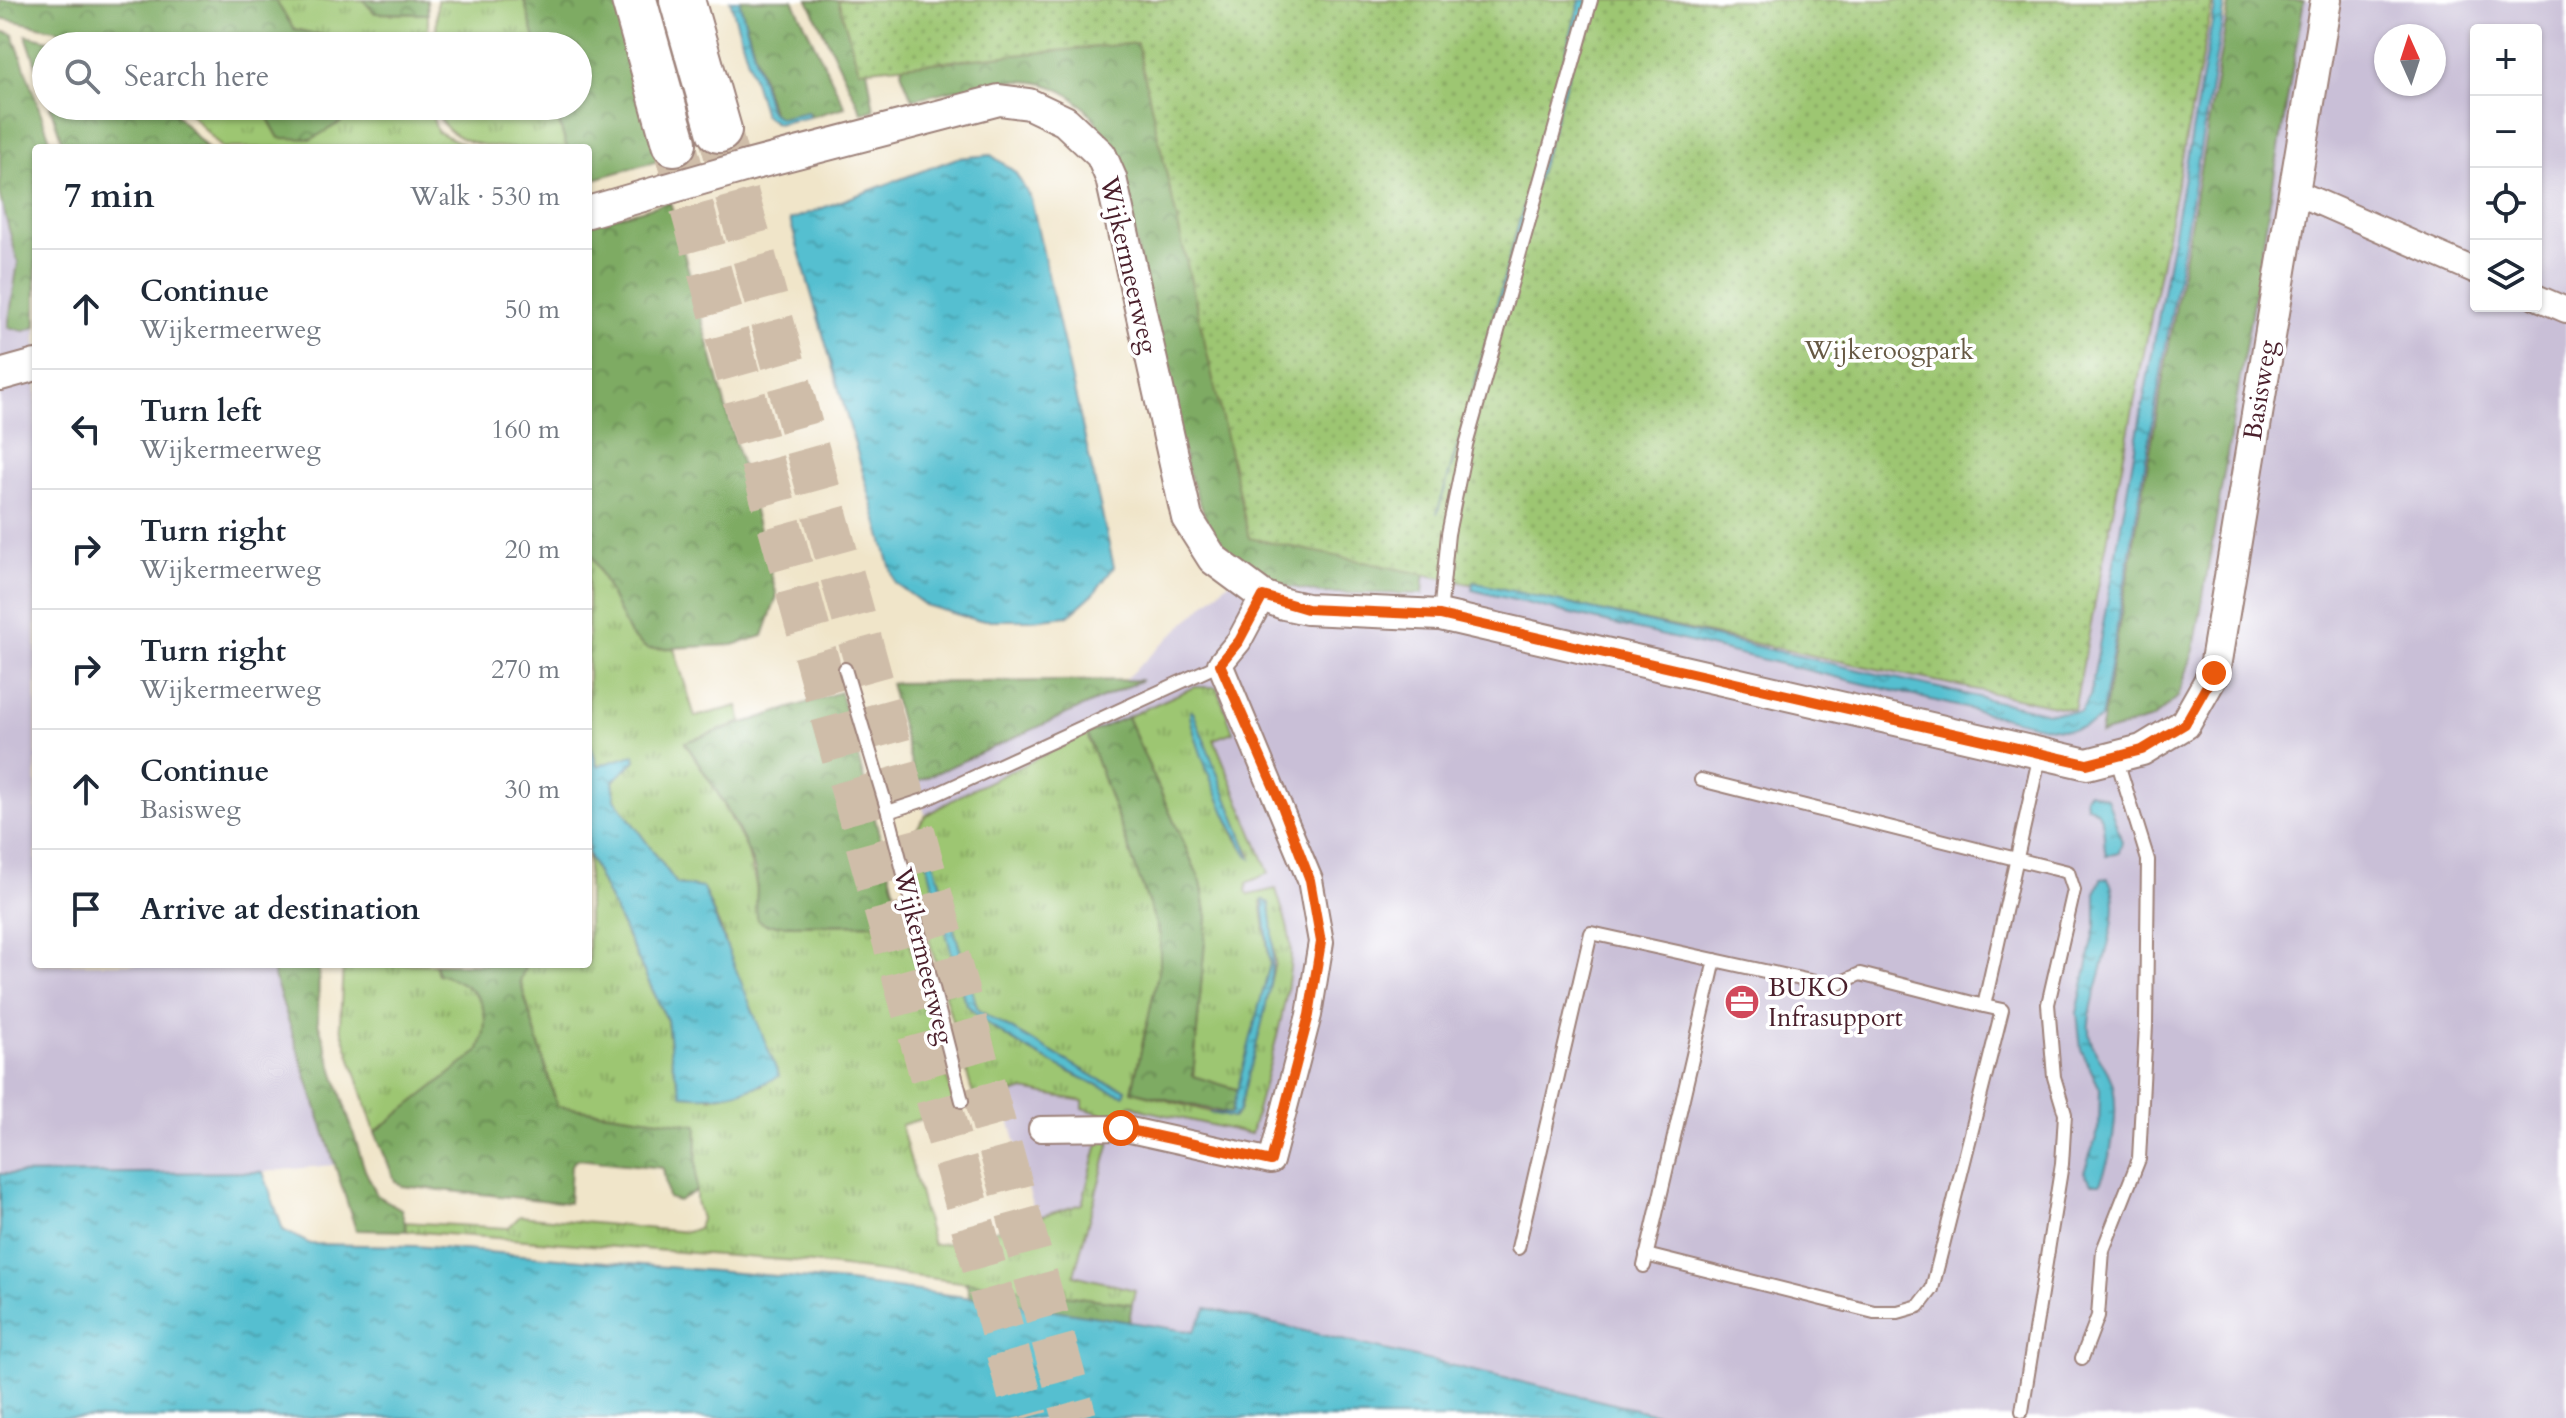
<!DOCTYPE html>
<html lang="en">
<head>
<meta charset="utf-8">
<style>
	:root { --surface:#fff; --page:#f6f6f7; --text:#1f2937; --muted:#747a83; --line:#e0e1e3 }
	body { margin:0; font-family:Cardo,serif; background:var(--page); color:var(--text) }
	.controls { position:absolute; right:24px; top:24px; display:grid; overflow:hidden; border-radius:8px; box-shadow:0 2px 6px #0004 }
	.controls button { width:72px; height:72px; display:grid; place-items:center; padding:0; border:0; border-bottom:2px solid var(--line); background:var(--surface); color:var(--text); font:40px sans-serif }
	.compass { position:absolute; left:2374px; top:24px; width:72px; height:72px; border-radius:50%; background:var(--surface); box-shadow:0 2px 6px #0004; rotate:357deg }
	.stop { position:absolute; width:24px; height:24px; margin:-18px; border:6px solid #ea580c; border-radius:50%; background:#fff }
	.stop.end { background:#ea580c; border-color:#fff; box-shadow:0 2px 8px #0008 }
	.list { margin:0; padding:0; list-style:none }
	h2 { display:flex; justify-content:space-between; align-items:center; height:104px; margin:0; padding:0 32px; font-size:34px }
	h2 small { font-size:26px; font-weight:400; color:var(--muted) }
	.list li { display:grid; grid-template-columns:52px 1fr auto; gap:24px; align-items:center; box-sizing:border-box; height:120px; padding:0 32px; border-top:2px solid var(--line) }
	.list b { display:block; font-size:30px; white-space:nowrap }
	.list p { margin:0; font-size:26px; white-space:nowrap; color:var(--muted) }
	.list em { font-size:26px; font-style:normal; color:var(--muted) }
	.icon { flex:none; width:44px; height:44px; fill:none; stroke:currentColor; stroke-width:2; stroke-linecap:round; stroke-linejoin:round }
	.map { position:relative; flex:none; width:2566px; height:1418px; overflow:hidden }
	.search { position:absolute; background:var(--surface); box-shadow:0 2px 6px #0004; left:32px; top:32px; width:560px; height:88px; display:flex; align-items:center; gap:20px; box-sizing:border-box; padding:0 28px; border-radius:44px; color:var(--muted); font-size:30px }
	.panel { position:absolute; background:var(--surface); box-shadow:0 2px 6px #0004; left:32px; top:144px; width:560px; height:824px; border-radius:8px }
	.map>svg:first-child { display:block }
</style>
</head>
<body>
<div class="map">
<svg width="2566" height="1418" viewBox="0 0 2566 1418">
	<defs>
		<pattern id="grass-tufts" width="24" height="20" patternUnits="userSpaceOnUse" patternTransform="scale(2)"><rect width="24" height="20" fill="#9dc672"/><path d="M3 7l-1-3M5 7V3M7 7l1-3M15 17l-1-3M17 17v-4M19 17l1-3" fill="none" stroke="#82a05e"/></pattern>
		<pattern id="forest-crowns" width="20" height="18" patternUnits="userSpaceOnUse" patternTransform="scale(2)"><rect width="20" height="18" fill="#7eab64"/><path d="M2 6a3 3 0 1 1 6 0M12 15a3 3 0 1 1 6 0" fill="none" stroke="#698b53"/></pattern>
		<pattern id="garden-dots" width="8" height="8" patternUnits="userSpaceOnUse" patternTransform="scale(2)"><rect width="8" height="8" fill="#9dc672"/><path d="M2 2h.1M6 6h.1" fill="none" stroke="#82a05e" stroke-width="1.8" stroke-linecap="round"/></pattern>
		<pattern id="water-ripples" width="26" height="14" patternUnits="userSpaceOnUse" patternTransform="scale(2)"><rect width="26" height="14" fill="#54bfd0"/><path d="M2 4q2-2 4 0t4 0M15 11q2-2 4 0t4 0" fill="none" stroke="#489ba9"/></pattern>
	</defs>
	<rect width="100%" height="100%" fill="#fff"/>
	<filter id="ink" filterUnits="userSpaceOnUse"><feTurbulence type="fractalNoise" baseFrequency=".0125" numOctaves="2"/><feDisplacementMap in="SourceGraphic" scale="16" xChannelSelector="R" yChannelSelector="G"/><feConvolveMatrix kernelMatrix="1 2 1 2 8 2 1 2 1" color-interpolation-filters="sRGB"/></filter>
	<filter id="wash" filterUnits="userSpaceOnUse"><feTurbulence type="fractalNoise" baseFrequency=".006" numOctaves="4" result="noise"/><feDisplacementMap in="SourceGraphic" scale="32" xChannelSelector="R" yChannelSelector="G"/><feGaussianBlur stdDeviation="1.8" result="paint"/><feColorMatrix in="noise" values="0 0 0 0 0 0 0 0 0 0 0 0 0 0 0 0 0 1.4 0 .05"/><feComposite in="paint" operator="in"/></filter>
	<g filter="url(#wash)">
		<rect width="100%" height="100%" fill="#f0e5c9"/>
		<g fill="#c9bfd7" fill-rule="evenodd">
			<path d="M2262,0H2566V1418H1674L1207,1308L1194,1332L1062,1311L916,782L1109,694L1259,554ZM2476,30H2536V306H2476ZM2386,36H2434V84H2386Z"/>
			<path d="M0,39L36,152V964H282L343,1164L263,1172L0,1174Z"/>
		</g>
		<g fill="url(#grass-tufts)" stroke="#74724e" stroke-width="2" fill-rule="evenodd">
			<path d="M275,0H363L375,13L428,14V46H336L333,38L294,29Z"/>
			<path d="M437,0H524L537,46H436Z"/>
			<path d="M183,106H261L279,138L341,122L346,106H429L437,131L470,148H222Z"/>
			<path d="M436,106H554L567,148C528,148 444,157 436,106Z"/>
			<path d="M588,547L630,635L647,649L674,648L695,717L738,706L742,722L685,743L716,790L747,849L766,925L904,924L956,1109L901,1125L933,1245L955,1242L1082,1204L1100,1136L1111,1138L1074,1275L1135,1290L1132,1304L796,1261L407,1231L404,1222L508,1228L520,1216L687,1232L698,1228L701,1219L696,1201V1125L557,1106L520,980L526,964H588V854L667,1021L672,1062L710,1098L763,1085L724,936L703,889L677,884L615,799L613,781L636,760L634,756L597,766L588,734Z"/>
			<path d="M1194,687H1217L1233,732L1214,739L1269,873L1247,883L1246,891L1249,895L1276,889C1282,910 1292,934 1291,956C1288,1010 1264,1080 1251,1134L1144,1110L1131,1104L1117,1119L1083,1108V1101L1024,1090L976,1105L906,859L907,844L925,816L963,794L1087,734L1160,935V965L1132,1091L1233,1118L1239,1111L1275,963L1269,903L1261,902L1270,964L1239,1090L1193,1077L1207,918L1201,882L1127,717ZM1193,712L1239,833L1252,855L1245,852L1233,832L1194,730ZM927,856L978,1010L1102,1081L1126,1089L1124,1094C1091,1087 977,1028 964,999Z"/>
			<path d="M343,964H435L438,974C481,985 495,1010 479,1052L375,1132L340,1025Z"/>
		</g>
		<g fill="url(#forest-crowns)" stroke="#646548" stroke-width="2">
			<path d="M0,0H275L294,29L333,38L336,46H117L106,40L0,18Z"/>
			<path d="M363,0H427L428,14L375,13Z"/>
			<path d="M524,0H617L658,161L591,180L588,177V148H567L554,106H578V46H537Z"/>
			<path d="M739,0H793L845,107L810,117V113L779,118L773,115Z"/>
			<path d="M808,0H910L866,62L874,110L862,113Z"/>
			<path d="M1165,0L1426,556L1423,594L1321,593L1262,581L1232,556L1209,527L1186,466L1117,159C1069,52 1007,80 912,99L901,72L909,41Z"/>
			<path d="M2230,0H2304L2194,650L2178,697L2152,719L2100,734Z"/>
			<path d="M0,31L13,34L53,148H36V327L24,331L8,327L18,262L0,197Z"/>
			<path d="M26,35L75,46H46V95Z"/>
			<path d="M50,106H168L207,148H64Z"/>
			<path d="M261,106H346L341,122L312,139L279,138Z"/>
			<path d="M670,202L777,596L763,636L733,645L647,649L630,635L588,547V225Z"/>
			<path d="M1142,680L916,782L890,683Z"/>
			<path d="M840,692L904,924L766,925L758,920C753,904 760,887 755,870C740,824 711,782 685,742Z"/>
			<path d="M1127,717L1201,882L1207,918L1193,1076L1239,1090L1230,1114L1132,1091L1160,965V935L1087,734Z"/>
			<path d="M270,964H319L318,1022L365,1170L377,1195L401,1209L407,1231L356,1230Z"/>
			<path d="M435,964H526L520,981L557,1106L697,1125L696,1191L678,1201L668,1198L663,1168L577,1159L571,1165L569,1203L401,1186L395,1181L375,1132L478,1052C495,1010 480,985 438,974Z"/>
			<path d="M966,1282L1132,1304L1129,1322L970,1297Z"/>
		</g>
		<path fill="url(#garden-dots)" stroke="#74724e" stroke-width="2" d="M838,0H2213L2074,710L1249,538L1137,43L859,70Z"/>
		<g fill="url(#water-ripples)" stroke="#4f6f7e" stroke-width="2">
			<path d="M730,0H739L770,111L779,118L808,112L810,117L777,124L764,115Z"/>
			<path d="M1580,0H1591L1437,514L1458,445Z"/>
			<path d="M2216,0H2226L2101,718C2082,733 2062,730 2040,726L1472,590L1473,582L2048,713L2080,712L2090,696Z"/>
			<path d="M991,155L1015,172L1031,199L1114,567L1094,593L1068,616L1032,620H976L925,605L895,583L790,220L957,158Z"/>
			<path d="M1190,711L1193,712L1251,858C1235,845 1188,730 1190,711Z"/>
			<path d="M588,734L597,766L634,755L636,760L613,781L615,799L677,884L703,888L779,1076C747,1093 718,1099 682,1095L672,1062L667,1020L588,854Z"/>
			<path d="M2089,792L2107,798L2122,842L2119,852L2106,855C2101,835 2110,814 2086,805L2085,796Z"/>
			<path d="M932,855L978,1010L1102,1081L1126,1089L1124,1095C1091,1086 977,1028 964,999L926,859Z"/>
			<path d="M2108,878C2128,912 2092,986 2089,1023C2086,1049 2108,1063 2113,1086C2119,1116 2112,1156 2100,1183H2092L2084,1172L2099,1129L2100,1089L2081,1049L2077,1013L2096,926V891L2101,879Z"/>
			<path d="M1263,900L1269,903C1284,973 1255,1043 1239,1111L1233,1118L1210,1113L1231,1114L1270,964Z"/>
			<path d="M263,1172L283,1230L310,1244L415,1246L847,1282L997,1301L1193,1332L1207,1308L1674,1418H0V1174Z"/>
		</g>
	</g>
	<g filter="url(#ink)">
		<g fill="none" stroke-linecap="round" stroke-linejoin="round">
			<g stroke="#cfbda9" stroke-width="44" stroke-dasharray="44 22" stroke-linecap="butt">
				<path d="M719,130L1075,1418"/>
				<path d="M674,143L1026,1418"/>
			</g>
			<defs>
				<g id="service">
					<path d="M1440,615L1448,534L1466,445L1591,0"/>
					<path d="M845,669L888,812"/>
					<path d="M1701,780L2068,872L2074,890L2048,1004L2054,1077L2065,1114L2062,1164L2022,1411"/>
					<path d="M962,1101L888,812L924,800L1220,664"/>
					<path d="M1518,1248L1591,933L1833,986L1860,974L1984,1006L2040,754"/>
					<path d="M1646,1255L1874,1312H1898L1919,1306L1932,1289L2002,1010L1984,1006"/>
					<path d="M1644,1266L1715,960"/>
					<path d="M2082,1358L2098,1316L2103,1250L2139,1159L2146,1025L2148,860L2116,757"/>
				</g>
				<g id="minor">
					<path d="M2293,191L2476,271"/>
					<path d="M2536,297L2566,310"/>
					<path d="M1041,1129L1121,1128L1271,1161L1309,1015L1321,942L1310,880L1220,664L1239,641L1263,596"/>
				</g>
				<g id="tertiary">
					<path d="M747,166L999,100L1029,104L1065,121L1101,155L1111,178L1187,518L1213,559L1263,596L1284,604L1307,609L1440,615L2087,764L2142,750L2185,724L2214,673L2326,0"/>
					<path d="M588,212L667,189"/>
					<path d="M0,375L36,365"/>
				</g>
				<g id="motorway">
					<path d="M634,0L674,143"/>
					<path d="M682,0L719,130"/>
				</g>
			</defs>
			<use href="#service" stroke="#9d827a" stroke-width="16"/>
			<use href="#minor" stroke="#9d827a" stroke-width="28"/>
			<use href="#tertiary" stroke="#9d827a" stroke-width="34"/>
			<use href="#motorway" stroke="#9d827a" stroke-width="48"/>
			<use href="#service" stroke="#fff" stroke-width="12"/>
			<use href="#minor" stroke="#fff" stroke-width="24"/>
			<use href="#tertiary" stroke="#fff" stroke-width="30"/>
			<use href="#motorway" stroke="#fff" stroke-width="44"/>
			<defs>
				<path id="tertiary-bridge" d="M667,189L747,166"/>
			</defs>
			<use href="#tertiary-bridge" stroke="#9d827a" stroke-width="34" stroke-linecap="butt"/>
			<use href="#tertiary-bridge" stroke="#fff" stroke-width="30"/>
		</g>
	</g>
	<g fill="none" stroke-linecap="round" stroke-linejoin="round" filter="url(#ink)">
		<path stroke="#ea580c" stroke-width="10" d="M1121,1128L1271,1161L1309,1015L1321,942L1310,880L1282,806L1220,664L1239,641L1263,596L1307,609L1440,615L2087,764L2142,750L2185,724L2214,673"/>
	</g>
	<defs>
		<symbol id="office-disc" viewBox="-11 -11 22 22"><circle r="9.5" fill="#d1495b" stroke="#fff"/><path d="M-6-3h4V-5.5h4V-3h4V5H-6ZM-1-4.5V-3h2v-1.5ZM-6 0V1H6V0Z" fill="#fff"/></symbol>
	</defs>
	<g fill-rule="evenodd">
		<use href="#office-disc" x="1722" y="982" width="40" height="40"/>
	</g>
	<g text-anchor="middle" dominant-baseline="central" stroke-width="7" stroke-linejoin="round" paint-order="stroke">
		<g font-size="26" fill="#4a1f2b" stroke="#fff">
			<text transform="translate(1129 265) rotate(77)">Wijkermeerweg</text>
			<text transform="translate(2260 390) rotate(-81)">Basisweg</text>
			<text transform="translate(924 956) rotate(76)">Wijkermeerweg</text>
		</g>
		<g font-size="26" fill="#675944" stroke="#fff">
			<text x="1889" y="350">Wijkeroogpark</text>
		</g>
		<g font-size="26" fill="#4a1f2b" stroke="#fff" text-anchor="start">
			<text x="1768" y="987">BUKO<tspan x="1768" dy="30">Infrasupport</tspan></text>
		</g>
	</g>
</svg>
<div class="controls">
<button>+</button>
<button>−</button>
<button><svg class="icon" aria-label="locate" viewBox="0 0 24 24"><circle cx="12" cy="12" r="6"/><path d="M12 2v4M12 18v4M2 12h4M18 12h4"/></svg></button>
<button><svg class="icon" aria-label="layers" viewBox="0 0 24 24"><path d="M12 4l9 5-9 5-9-5zM3 14l9 5 9-5"/></svg></button>
</div>
<svg class="compass" viewBox="-18 -18 36 36"><path d="M0-13l5 13h-10z" fill="#e53935"/><path d="M0 13l5-13h-10z" fill="#747a83"/></svg>
<div class="stop" style="left:1121px;top:1128px"></div>
<div class="stop end" style="left:2214px;top:673px"></div>
<div class="search"><svg class="icon" aria-label="search" viewBox="0 0 24 24"><circle cx="10" cy="10" r="6"/><path d="M15 15l6 6"/></svg>Search here</div>
<section class="panel">
<h2>7 min<small>Walk · 530 m</small></h2>
<ul class="list">
<li><svg class="icon" aria-label="ahead" viewBox="0 0 24 24"><path d="M12 20V5M6 11l6-6 6 6"/></svg><div><b>Continue</b><p>Wijkermeerweg</p></div><em>50 m</em></li>
<li><svg class="icon" aria-label="left" viewBox="0 0 24 24"><path d="M17 20v-9H6M10 6l-5 5 5 5"/></svg><div><b>Turn left</b><p>Wijkermeerweg</p></div><em>160 m</em></li>
<li><svg class="icon" aria-label="right" viewBox="0 0 24 24"><path d="M7 20v-9h11M14 6l5 5-5 5"/></svg><div><b>Turn right</b><p>Wijkermeerweg</p></div><em>20 m</em></li>
<li><svg class="icon" aria-label="right" viewBox="0 0 24 24"><path d="M7 20v-9h11M14 6l5 5-5 5"/></svg><div><b>Turn right</b><p>Wijkermeerweg</p></div><em>270 m</em></li>
<li><svg class="icon" aria-label="ahead" viewBox="0 0 24 24"><path d="M12 20V5M6 11l6-6 6 6"/></svg><div><b>Continue</b><p>Basisweg</p></div><em>30 m</em></li>
<li><svg class="icon" aria-label="arrive" viewBox="0 0 24 24"><path d="M6 21V4h12l-3 4 3 4H6"/></svg><div><b>Arrive at destination</b></div></li>
</ul>
</section>
</div>
</body>
</html>
